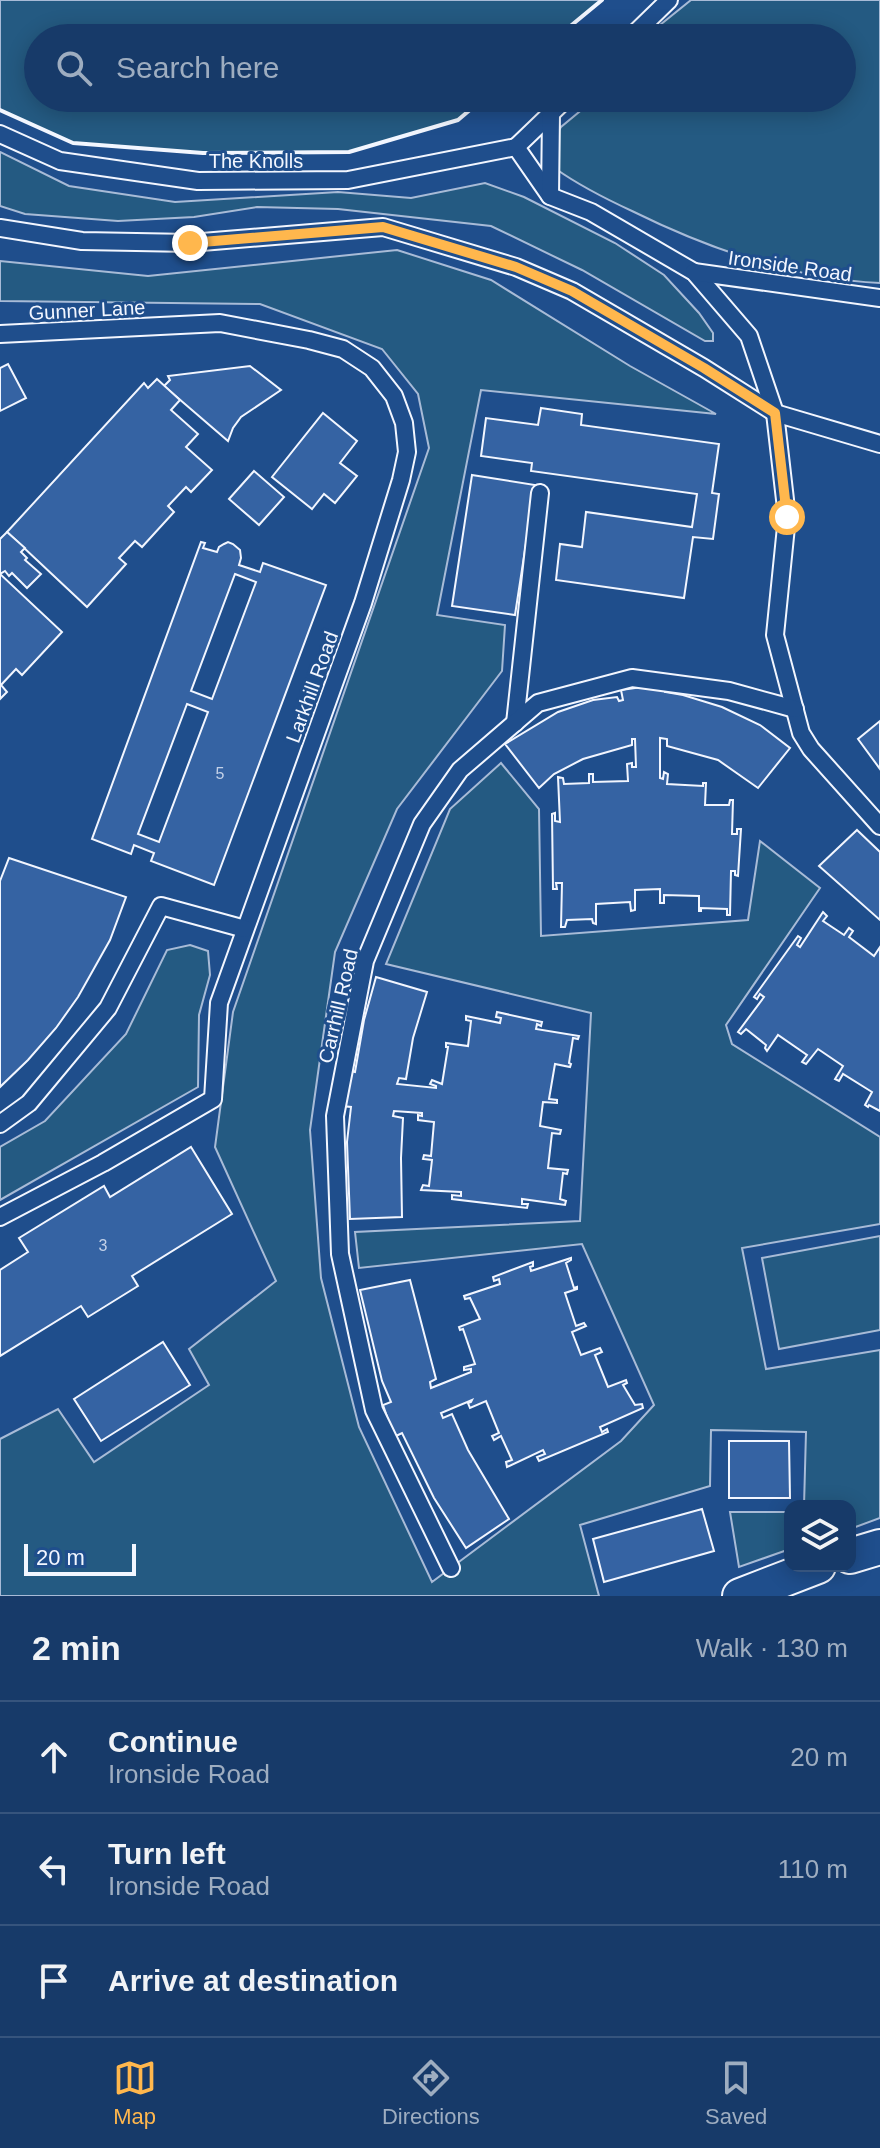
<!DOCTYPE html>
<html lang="en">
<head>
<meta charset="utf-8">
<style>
	:root { --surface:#173a69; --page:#244571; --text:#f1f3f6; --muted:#9eadc0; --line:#36547d; --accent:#ffb74d }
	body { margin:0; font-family:Helvetica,sans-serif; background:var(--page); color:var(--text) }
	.controls { position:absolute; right:24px; bottom:24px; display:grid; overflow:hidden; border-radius:16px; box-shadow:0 4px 20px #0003 }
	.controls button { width:72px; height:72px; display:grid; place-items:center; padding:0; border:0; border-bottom:2px solid var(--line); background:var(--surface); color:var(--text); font:40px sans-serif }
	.scale { position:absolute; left:24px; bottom:20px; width:112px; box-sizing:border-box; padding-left:8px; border:4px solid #f2f6ff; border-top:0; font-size:22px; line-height:28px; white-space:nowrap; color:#f2f6ff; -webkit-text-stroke:6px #1f4e8c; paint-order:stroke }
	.stop { position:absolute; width:24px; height:24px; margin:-18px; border:6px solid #ffb74d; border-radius:50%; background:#fff }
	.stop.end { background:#ffb74d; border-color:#fff; box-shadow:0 2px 8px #0008 }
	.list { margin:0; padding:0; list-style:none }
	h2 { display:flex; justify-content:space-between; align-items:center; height:104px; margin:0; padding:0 32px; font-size:34px }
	h2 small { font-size:26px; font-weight:400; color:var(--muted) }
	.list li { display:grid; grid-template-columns:52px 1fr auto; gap:24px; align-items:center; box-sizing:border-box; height:112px; padding:0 32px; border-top:2px solid var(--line) }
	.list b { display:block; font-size:30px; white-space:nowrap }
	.list p { margin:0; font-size:26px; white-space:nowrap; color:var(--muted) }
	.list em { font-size:26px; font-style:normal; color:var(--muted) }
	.icon { flex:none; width:44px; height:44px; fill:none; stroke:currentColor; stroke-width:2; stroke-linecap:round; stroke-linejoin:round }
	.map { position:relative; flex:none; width:880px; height:1596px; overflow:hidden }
	.search { position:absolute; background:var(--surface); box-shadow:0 4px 20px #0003; left:24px; right:24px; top:24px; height:88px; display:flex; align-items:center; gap:20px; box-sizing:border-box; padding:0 28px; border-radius:44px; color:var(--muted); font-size:30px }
	.sheet { height:440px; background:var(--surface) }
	nav { display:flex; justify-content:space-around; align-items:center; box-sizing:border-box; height:112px; border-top:2px solid var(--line); background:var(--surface); font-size:22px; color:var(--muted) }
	nav a { display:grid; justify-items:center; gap:4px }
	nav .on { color:var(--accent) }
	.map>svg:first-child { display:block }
</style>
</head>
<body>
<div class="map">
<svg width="880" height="1596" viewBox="0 0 880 1596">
	<rect width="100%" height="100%" fill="#1f4e8c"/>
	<g fill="#245a82" stroke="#a8bbd7" stroke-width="2">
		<path d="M0,0H602L556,38H38V98H484L458,120L349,152L203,153L73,143L0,110Z"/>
		<path d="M691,0H880V283C793,279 709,249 632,211C606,199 580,186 556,169L552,142L561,127L596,98H842V38H649L660,25Z"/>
		<path d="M0,152L69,186L175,202L338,192L411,198L485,183L524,197L615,243L664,275L699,313L713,333V341H705L582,270L491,226L338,209L257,207L194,217L118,221L25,214L0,206Z"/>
		<path d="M397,250L491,280L630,366L716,414L481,390L437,615L505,625L502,671L397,809L335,952L310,1130L321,1278L359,1427L432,1582L621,1441L654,1405L582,1244L359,1268L355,1232L580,1221L591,1013L386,964L450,809L501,763L539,809L541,936L748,920L760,841L820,888L726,1025L732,1044L880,1137V1224L742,1248L766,1369L880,1350V1518L850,1529V1506H804L806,1432L711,1430L710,1486L580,1525L599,1596H0V1439L58,1409L94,1462L209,1385L189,1349L276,1281L215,1147L233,1012L429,448L418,394L382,349L260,304L0,301V261L148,276Z"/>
		<path d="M190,945L208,951L210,975L199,1015L198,1087L0,1200V1147L45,1121L126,1034L167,950Z"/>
		<path d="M880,1236V1330L779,1349L762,1258Z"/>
		<path d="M730,1512H790V1549L739,1567Z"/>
	</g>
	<g fill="#3563a3" stroke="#f2f6ff" stroke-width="2" fill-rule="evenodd">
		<path d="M8,364L26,398L0,411V368Z"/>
		<path d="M250,366L281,390L241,417L233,428L228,441L164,386L170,380L168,376Z"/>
		<path d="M157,379L180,400L171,410L198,434L186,447L212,470L191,492L186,487L168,506L174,512L142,547L135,541L119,558L126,564L87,607L7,532L144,383L148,388Z"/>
		<path d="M541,408L582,414L581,425L719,444L712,493L719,494L713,539L693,537L684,598L556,580L560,544L582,547L586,512L692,527L697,494L531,471L532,463L481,456L486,418L538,425Z"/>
		<path d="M323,413L357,441L340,463L357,476L335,503L324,494L312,509L272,477Z"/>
		<path d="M254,471L284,497L259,525L229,499Z"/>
		<path d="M472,475L535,485L515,615L452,606Z"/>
		<path d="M7,532L25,548L21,552L27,558L25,560L41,574L27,588L12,573L9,576L5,571L0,574V539Z"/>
		<path d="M201,542L205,543L203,548L217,552L219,547L224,544L228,542L233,544L240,550L241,558L239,565L260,572L263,563L326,585L214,885L151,861L154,853L134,845L131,854L92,839ZM235,574L256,582L212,699L191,691ZM187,704L208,712L159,842L138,834Z"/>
		<path d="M0,574L62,632L22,675L16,669L1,685L7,692L0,699Z"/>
		<path d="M642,687H665V692L683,695L722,707L760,725L790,748L758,788L718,760L667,746V739L660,738V778L663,779L664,772L668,774L667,784L703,786V783H706L705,805H729L730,800H733L732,834H737V829H741L738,876L735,875V871H731L730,915H727V909L701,908V911H699V896L664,895V903H660V889L635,890V910L631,911L630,902L596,904V924L593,923L592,919L567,920L565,927H561L562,883H556L557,889H553L552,814L555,813V821L560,822L558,777L563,778L564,784L589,783V774H593V782L628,781L627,764L632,763V767H636L635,739H632V745L583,759L554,774L539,788L505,744L558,712L593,700L617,697L619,701L623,700L621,690Z"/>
		<path d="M880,721V769L858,739Z"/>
		<path d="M857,830L880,852V920L819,866Z"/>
		<path d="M9,858L126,897L110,940L78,997L56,1028L28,1060L0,1087V881Z"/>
		<path d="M823,912L827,916L823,921L844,935L849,928L853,931L849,937L874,956L880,947V1111L869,1105L868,1107L865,1105L872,1092L843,1074L839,1081L835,1079L843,1066L818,1049L806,1064L802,1062L807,1055L778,1035L767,1051L765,1048L766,1045L746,1029L741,1034L738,1032L764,997L760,994L757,999L754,997L798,936L801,938L797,945L800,947Z"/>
		<path d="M376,977L427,992L413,1038L406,1079L399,1078L397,1084L436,1088V1086L430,1084L432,1080L442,1084L448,1047H446V1043L468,1046L471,1021L466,1020V1016L500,1023L501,1018L496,1017L497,1012L542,1022L541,1026L537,1024L536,1029L579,1036L578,1039L573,1038L569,1063L571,1064L570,1067L555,1064L549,1099L557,1100V1103L543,1102L540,1126L561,1130L560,1134L552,1133L548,1168L568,1170L567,1174L563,1173L560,1199L566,1201L565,1205L522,1199V1204H528L527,1208L452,1199V1195L461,1196V1192L421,1190L423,1185L429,1186L432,1160L423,1159L424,1155L431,1156L434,1122L418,1120V1115L422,1116V1113L394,1111L393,1116L403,1118L401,1158L402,1217L350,1219L347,1142L351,1107L342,1106L346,1070L355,1072L364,1020Z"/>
		<path d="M191,1147L232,1214L132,1276L138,1286L88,1317L81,1306L0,1356V1270L28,1252L19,1238L104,1186L110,1197Z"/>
		<path d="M571,1258V1260L566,1263L574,1288L577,1287V1289L565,1293L576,1326L584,1323L586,1326L572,1332L581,1355L600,1348L602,1352L595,1355L608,1387L626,1380L627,1383L623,1385L635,1405L642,1404L643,1408L600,1427L602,1432L607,1429L608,1432L539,1461L537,1457L545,1454L543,1450L507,1467L506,1462L512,1460L501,1436L494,1440L492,1436L499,1433L486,1401L470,1408L468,1403L471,1402L472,1400L441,1413L443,1418L452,1414L468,1450L509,1519L466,1548L434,1498L402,1433L394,1437L383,1405L391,1402L382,1381L360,1290L410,1280L436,1379L430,1382L431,1388L471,1372V1369L464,1370V1367L475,1364L463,1329L460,1330L459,1327L480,1319L470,1298L465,1299L464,1296L500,1284L499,1279L494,1281L493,1277L533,1262V1266L530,1267L531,1271Z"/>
		<path d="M163,1342L190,1385L101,1441L74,1399Z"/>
		<path d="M729,1441H789L790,1498H729Z"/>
		<path d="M702,1509L714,1551L604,1582L593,1539Z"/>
	</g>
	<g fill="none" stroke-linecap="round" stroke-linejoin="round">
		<defs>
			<g id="service">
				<path d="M630,38L669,0"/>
				<path d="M0,134L60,161L198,181L348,180L516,147"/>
				<path d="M516,147L550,196L591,212L694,272L749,336L775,413L787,517L775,635L801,733L811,749L880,826"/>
				<path d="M516,147L567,98"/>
				<path d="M550,196L551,114"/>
				<path d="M0,228L82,241L190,243L383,227L516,267L572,291L704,368L775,413L880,444"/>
				<path d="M694,272L880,298"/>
				<path d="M0,334L220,323L309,340L343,349L372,368L394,396L404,423L407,452L401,480L363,603L219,1003L213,1099L103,1163L0,1217"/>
				<path d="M515,723L540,493"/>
				<path d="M0,1124L29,1103L108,1008L161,906L245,929"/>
				<path d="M451,1568L374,1410L340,1254L335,1116L365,961L422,824L460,770L538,703L632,678L729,691L795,709"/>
			</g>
			<g id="minor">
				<path d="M850,1556L880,1547"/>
				<path d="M740,1596L818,1566"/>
			</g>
		</defs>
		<use href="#service" stroke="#f2f6ff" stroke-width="20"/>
		<use href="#minor" stroke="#f2f6ff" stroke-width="38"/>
		<use href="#service" stroke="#1f4e8c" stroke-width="16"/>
		<use href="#minor" stroke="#1f4e8c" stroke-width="34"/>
		<g stroke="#f2f6ff" stroke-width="4">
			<path d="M556,38L602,0"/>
			<path d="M0,110L73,143L203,153L349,152L458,120L484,98"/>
		</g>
	</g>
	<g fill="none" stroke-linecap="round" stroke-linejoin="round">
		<path stroke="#ffb74d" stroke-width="10" d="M190,243L383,227L516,267L572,291L704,368L775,413L787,517"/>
	</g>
	<g text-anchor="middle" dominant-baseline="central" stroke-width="6" stroke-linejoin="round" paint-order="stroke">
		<g font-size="16" fill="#c3d1e8">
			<text x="220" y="773">5</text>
			<text x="103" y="1245">3</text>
		</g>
		<g font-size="20" fill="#f2f6ff" stroke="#1f4e8c">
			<text x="256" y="161">The Knolls</text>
			<text transform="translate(790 266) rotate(8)">Ironside Road</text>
			<text transform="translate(87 310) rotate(-3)">Gunner Lane</text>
			<text transform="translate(312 687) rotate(-70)">Larkhill Road</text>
			<text transform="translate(338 1006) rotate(-77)">Carrhill Road</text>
		</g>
	</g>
</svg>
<div class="controls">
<button><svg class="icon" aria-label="layers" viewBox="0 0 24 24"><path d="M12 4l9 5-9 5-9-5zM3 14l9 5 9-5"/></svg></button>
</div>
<div class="scale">20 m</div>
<div class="stop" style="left:787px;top:517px"></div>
<div class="stop end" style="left:190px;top:243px"></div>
<div class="search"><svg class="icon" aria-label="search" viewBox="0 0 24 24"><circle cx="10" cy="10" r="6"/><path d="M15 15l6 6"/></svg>Search here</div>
</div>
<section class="sheet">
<h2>2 min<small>Walk · 130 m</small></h2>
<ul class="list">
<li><svg class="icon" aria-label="ahead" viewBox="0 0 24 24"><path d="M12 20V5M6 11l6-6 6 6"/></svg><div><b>Continue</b><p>Ironside Road</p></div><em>20 m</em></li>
<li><svg class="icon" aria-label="left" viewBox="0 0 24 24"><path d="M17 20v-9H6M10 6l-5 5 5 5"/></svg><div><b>Turn left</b><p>Ironside Road</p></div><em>110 m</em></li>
<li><svg class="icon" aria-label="arrive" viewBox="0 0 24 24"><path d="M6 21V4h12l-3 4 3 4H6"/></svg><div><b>Arrive at destination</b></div></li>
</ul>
</section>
<nav>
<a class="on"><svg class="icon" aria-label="map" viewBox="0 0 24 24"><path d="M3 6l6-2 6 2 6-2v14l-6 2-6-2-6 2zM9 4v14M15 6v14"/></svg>Map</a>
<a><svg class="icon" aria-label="directions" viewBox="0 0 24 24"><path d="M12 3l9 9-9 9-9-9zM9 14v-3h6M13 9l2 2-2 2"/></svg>Directions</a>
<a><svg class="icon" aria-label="saved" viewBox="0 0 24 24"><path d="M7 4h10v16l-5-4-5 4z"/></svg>Saved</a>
</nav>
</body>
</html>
